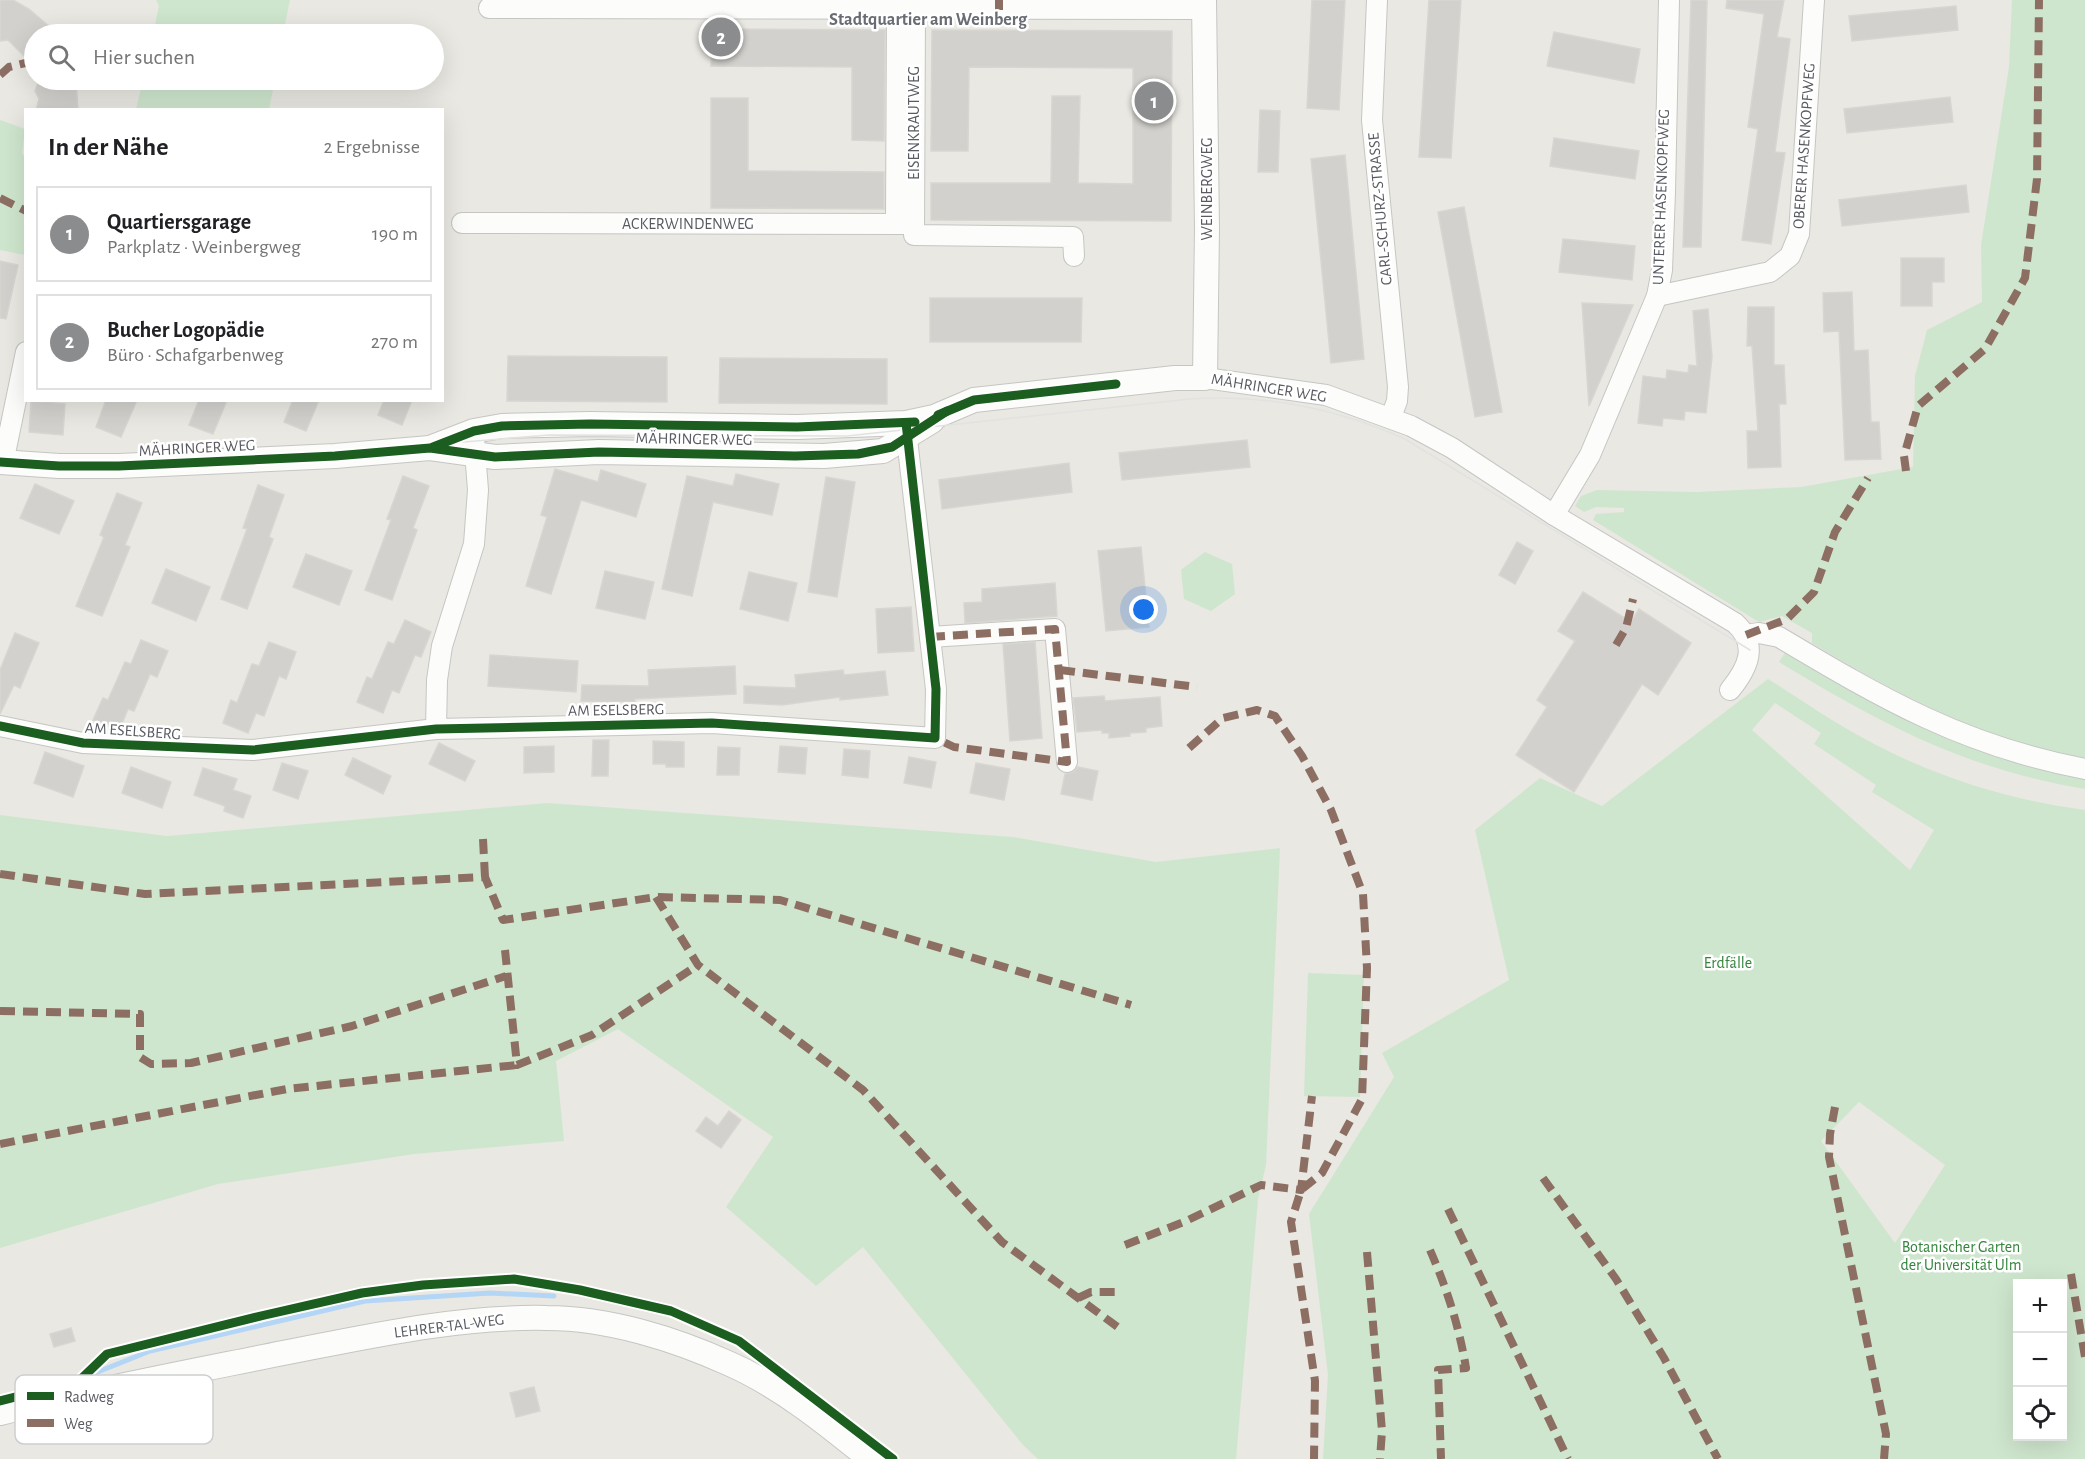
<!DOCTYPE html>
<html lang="de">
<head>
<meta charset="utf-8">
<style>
	:root { --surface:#fff; --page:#f6f6f6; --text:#202124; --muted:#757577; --line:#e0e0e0; --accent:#8b8c8e }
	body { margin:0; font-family:"Alegreya Sans",sans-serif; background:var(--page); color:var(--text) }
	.controls { position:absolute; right:18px; bottom:18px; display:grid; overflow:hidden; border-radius:0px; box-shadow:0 6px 24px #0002 }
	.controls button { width:54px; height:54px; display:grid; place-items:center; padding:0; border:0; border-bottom:2px solid var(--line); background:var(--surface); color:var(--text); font:30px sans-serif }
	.you { position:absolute; left:1144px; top:610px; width:21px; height:21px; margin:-15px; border:4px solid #fff; border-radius:50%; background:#1a73e8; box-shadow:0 0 0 9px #1a73e833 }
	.badge { display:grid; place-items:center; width:39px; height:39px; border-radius:50%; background:var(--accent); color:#fff; font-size:20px; font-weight:700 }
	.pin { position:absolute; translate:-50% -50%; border:3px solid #fff; box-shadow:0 2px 6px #0006 }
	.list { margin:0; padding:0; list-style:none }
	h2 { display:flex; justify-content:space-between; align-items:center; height:78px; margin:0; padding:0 24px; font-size:26px }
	h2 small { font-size:20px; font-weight:400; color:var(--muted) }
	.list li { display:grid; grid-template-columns:39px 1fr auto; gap:18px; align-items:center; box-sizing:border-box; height:96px; margin:0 12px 12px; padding:0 12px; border:2px solid var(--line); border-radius:0px }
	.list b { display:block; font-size:22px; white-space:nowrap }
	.list p { margin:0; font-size:20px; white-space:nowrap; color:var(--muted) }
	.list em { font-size:20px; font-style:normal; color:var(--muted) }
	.icon { flex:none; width:33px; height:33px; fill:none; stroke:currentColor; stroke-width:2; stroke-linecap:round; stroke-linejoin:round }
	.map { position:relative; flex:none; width:2085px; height:1459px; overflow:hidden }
	.search { position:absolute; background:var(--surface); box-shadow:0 6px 24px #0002; left:24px; top:24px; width:420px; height:66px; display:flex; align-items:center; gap:15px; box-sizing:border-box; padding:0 21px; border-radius:33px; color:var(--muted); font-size:22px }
	.panel { position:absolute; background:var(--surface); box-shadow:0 6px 24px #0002; left:24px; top:108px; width:420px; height:294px; border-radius:0px }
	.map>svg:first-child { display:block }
</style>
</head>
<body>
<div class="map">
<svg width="2085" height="1459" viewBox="0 0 2085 1459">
	<rect width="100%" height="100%" fill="#e9e8e2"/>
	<g fill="#cfe6ce" fill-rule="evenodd">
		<path d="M156,0H290L283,34H153L159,6Z"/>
		<path d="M2012,0H2085V758C1982,740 1900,696 1812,643V633L1782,616L1759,622L1593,520L1596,514L1624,512V508L1596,507L1584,512L1575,506L1581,496L1597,490L1697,492L1801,487L1913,467L1915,376L1927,330L1982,302L1981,245L2009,67Z"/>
		<path d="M143,80H275L269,109H136Z"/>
		<path d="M0,120L25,129L22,153L26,160L25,255L0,250Z"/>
		<path d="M1205,552L1232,564L1235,594L1211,611L1184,599L1181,570Z"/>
		<path d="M1786,651C1880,709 1975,761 2085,778V789C1963,768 1883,725 1779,662Z"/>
		<path d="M1768,679C1800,699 1831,721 1865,739C1932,776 2009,800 2085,810V1459H1323L1328,1375L1309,1214L1394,1077L1382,1053L1509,980L1475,830L1540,778L1602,806ZM1775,703L1821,733L1814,744L1876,785L1872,792L1934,830L1910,870L1752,730ZM1859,1102L1945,1165L1895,1243L1821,1141ZM2018,1284H2062V1436H2018Z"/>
		<path d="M548,803L1013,837L1156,862L1280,848L1266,1165L1258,1199L1236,1459H1038L1023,1445L863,1247L816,1286L726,1207L773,1137L618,1029L556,1061L564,1141L414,1154L218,1184L0,1248V815L167,836Z"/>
		<path d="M1308,973L1364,975L1360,1097L1304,1096Z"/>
	</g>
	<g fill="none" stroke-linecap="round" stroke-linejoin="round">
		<path stroke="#b3d5f6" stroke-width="5" d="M95,1373L150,1351L365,1301L490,1293L554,1296"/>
	</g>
	<g fill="#d2d1cd" stroke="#d8d6d1" stroke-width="1.5">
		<path d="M0,0H13L29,9L58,34H34V66L8,40L0,41Z"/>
		<path d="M1312,0H1345L1339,110L1307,108Z"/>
		<path d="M1429,0H1461L1451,158L1419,157Z"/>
		<path d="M1691,0H1707L1701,247H1683Z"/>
		<path d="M1727,0H1784L1777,37L1790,39L1775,152L1785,153L1771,244L1742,240L1758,129L1748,127L1764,14L1726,8Z"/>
		<path d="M1956,6L1958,30L1852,41L1849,16Z"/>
		<path d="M712,29L885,30L884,141L852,140V67L711,66Z"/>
		<path d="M932,30L1172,31L1171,221L931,220V183H1051L1052,96H1080L1078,183L1133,184V68L969,67L968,151H931Z"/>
		<path d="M1554,32L1640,49L1634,83L1547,66Z"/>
		<path d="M39,80H76L78,110H36L39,99L35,91Z"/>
		<path d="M1950,97L1953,122L1847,133L1844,109Z"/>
		<path d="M711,98H748V171L884,172V209L711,208Z"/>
		<path d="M1260,110L1280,111L1278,172H1258Z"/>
		<path d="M1554,138L1639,151L1635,179L1550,166Z"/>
		<path d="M1345,155L1364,359L1331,363L1311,159Z"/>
		<path d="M1966,185L1969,212L1842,226L1839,200Z"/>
		<path d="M1464,207L1502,412L1475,417L1438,212Z"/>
		<path d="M1563,239L1635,246L1632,280L1559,272Z"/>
		<path d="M1901,258H1944V282H1932V306H1901Z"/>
		<path d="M0,261L18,265L6,319L0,318Z"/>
		<path d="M1852,292L1854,351L1868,350L1871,422H1879L1881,459L1845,460L1839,331L1824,332L1823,293Z"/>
		<path d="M930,298H1082L1081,342H930Z"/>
		<path d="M1582,303L1633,305L1589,406Z"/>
		<path d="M1748,307H1774V365H1784L1786,404H1779L1781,467L1748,468L1747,431H1758L1752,346H1747Z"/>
		<path d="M1708,309L1712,357L1706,413L1685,411L1684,420L1663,418L1662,426L1638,423L1643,376L1666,379L1667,370L1688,373L1689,365L1697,366L1693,311Z"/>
		<path d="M508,356L667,357V402L507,401Z"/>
		<path d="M720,358L887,359V404L719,403Z"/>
		<path d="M106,400H137L121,437L96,427Z"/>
		<path d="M199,400H227L213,434L189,425Z"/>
		<path d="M293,400H319L306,431L284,422Z"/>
		<path d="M384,400H412L402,425L378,415Z"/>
		<path d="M31,401L65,404L63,435L29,432Z"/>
		<path d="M1247,440L1250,467L1122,480L1119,453Z"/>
		<path d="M1069,463L1072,492L942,509L939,480Z"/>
		<path d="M555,469L598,482L601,470L646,484L636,517L581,500L551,594L526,586L547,517L541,515Z"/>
		<path d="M736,474L779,484L772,515L713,502L692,596L662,589L687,476L733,486Z"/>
		<path d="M403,476L429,486L413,528L417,530L392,600L365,590L391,520L387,519Z"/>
		<path d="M826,477L855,482L837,597L808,592Z"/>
		<path d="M35,484L74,501L59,534L20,518Z"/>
		<path d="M258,485L284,495L269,537L273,539L247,609L221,599L247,529L243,528Z"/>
		<path d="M117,493L142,503L125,545L130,547L102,616L76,606L104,537L100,535Z"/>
		<path d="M1517,542L1533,551L1515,584L1499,575Z"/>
		<path d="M1141,547L1149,627L1106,631L1098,551Z"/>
		<path d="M306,554L352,571L339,605L293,587Z"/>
		<path d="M166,569L210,587L196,621L152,603Z"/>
		<path d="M605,571L654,582L645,619L596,608Z"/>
		<path d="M749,572L797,583L788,621L740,609Z"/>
		<path d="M1055,583L1057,616L965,623L964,603L982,602V589Z"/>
		<path d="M1583,592L1631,622L1639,609L1691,643L1658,695L1642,684L1574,792L1516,755L1547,707L1537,700L1575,641L1558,631Z"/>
		<path d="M911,607L914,651L878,653L876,609Z"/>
		<path d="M405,620L431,632L421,657L415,655L399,693L392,690L383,713L357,702L367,677L372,679L388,642L394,644Z"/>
		<path d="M15,633L39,643L20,688L14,685L0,714V670Z"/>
		<path d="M141,640L168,651L157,677L150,674L134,711L128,709L119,731L93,720L103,698L108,700L125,662L131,664Z"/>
		<path d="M269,642L296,652L286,679L279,676L264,716L256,713L248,733L223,723L231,700L237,703L252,664L259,666Z"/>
		<path d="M1035,642L1042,738L1010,741L1003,644Z"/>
		<path d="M490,655L578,661L576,692L488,686Z"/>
		<path d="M735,666L736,694L635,699V702L581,701L582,685L649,686L648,670Z"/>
		<path d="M843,670L844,675L885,671L888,695L840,700V697L782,705L744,703V686L796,688L795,675Z"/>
		<path d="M1104,696L1105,701L1160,697L1162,726L1146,728V732L1130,733V736L1109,738V733H1102V730L1077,732L1073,698Z"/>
		<path d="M593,740H609L608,776H592Z"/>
		<path d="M653,741L684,742V767H666V764H653Z"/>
		<path d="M439,743L475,761L465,781L429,764Z"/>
		<path d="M554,746V772L524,773V747Z"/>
		<path d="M780,746L807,748L805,774L778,772Z"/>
		<path d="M718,747L740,748L739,775H717Z"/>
		<path d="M844,749L870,751L868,778L842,775Z"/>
		<path d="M45,752L84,766L73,797L34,783Z"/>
		<path d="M909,757L936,762L931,788L904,783Z"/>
		<path d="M353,758L391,776L383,794L345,775Z"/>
		<path d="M282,763L308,771L298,799L273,790Z"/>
		<path d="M976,763L1010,769L1004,800L970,793Z"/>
		<path d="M131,767L171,782L162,808L122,793Z"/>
		<path d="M1078,767L1098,771L1092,800L1061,794L1065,774L1073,772Z"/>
		<path d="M203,768L237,779L233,790L251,796L243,818L224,811L225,806L194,795Z"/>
		<path d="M729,1111L741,1120L721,1148L696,1131L706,1117L718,1126Z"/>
		<path d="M71,1328L75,1341L54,1347L50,1334Z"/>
		<path d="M534,1387L540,1411L516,1417L510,1393Z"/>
	</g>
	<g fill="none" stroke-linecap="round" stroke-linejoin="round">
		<defs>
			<g id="minor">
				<path d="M1377,0L1372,120L1398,387L1397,401L1391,417"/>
				<path d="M489,8L1204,9"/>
				<path d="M915,10L914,235L1073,237L1074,256"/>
				<path d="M462,223L913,224"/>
				<path d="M896,224L897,10"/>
				<path d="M1657,296L1770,272L1790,256L1799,234L1814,0"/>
				<path d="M1205,378L1326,395L1411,426L1452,448L1554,515L1735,623C1759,645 1748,668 1730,690"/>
				<path d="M3,463L26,352"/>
				<path d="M1554,515L1590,455L1657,296L1662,270L1665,192L1669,0"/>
				<path d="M1746,635L1759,633L1779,637C1883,699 1964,746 2085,769"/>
				<path d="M930,637L1055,629L1067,762"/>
				<path d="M0,726L83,743L253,750L436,729L712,723L935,738L936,689L907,439"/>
				<path d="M436,729L437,680L442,646L474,544L478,490L474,439"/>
			</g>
			<g id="tertiary">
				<path d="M430,448L474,431L502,426L590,424L797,427L906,423L934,417L974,400L1175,378H1205L1207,229L1204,0"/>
				<path d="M0,462L59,466H119L335,456L430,448L495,457L599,452L824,456L883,451L932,421"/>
				<path d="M0,1413C94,1390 189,1372 283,1353C370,1336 459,1316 547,1318C608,1318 675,1339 730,1364C780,1386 827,1424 870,1459"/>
			</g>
		</defs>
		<use href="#minor" stroke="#c5c6c4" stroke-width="22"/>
		<use href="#tertiary" stroke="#c5c6c4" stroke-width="26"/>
		<use href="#minor" stroke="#fcfcfb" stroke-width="20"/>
		<use href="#tertiary" stroke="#fcfcfb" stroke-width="24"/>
		<path stroke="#e2e2e1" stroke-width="1.5" d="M0,458L58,462L147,461L364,450L549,435L847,436L1190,399C1266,394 1336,408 1405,439L1750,650"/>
		<g stroke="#8d6e63" stroke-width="8" stroke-dasharray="15 8" stroke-linecap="butt">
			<path d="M999,0V10"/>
			<path d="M0,75L9,67L34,61"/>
			<path d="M0,198L26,211"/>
			<path d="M1906,471L1904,456L1918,406L1985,349L2025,278L2037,179L2039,0"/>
			<path d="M1746,635L1787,619L1814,592L1835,532L1868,478"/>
			<path d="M930,637L1055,629L1067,762L954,747L935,738"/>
			<path d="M1616,645L1626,628L1633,599"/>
			<path d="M1060,670L1197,687"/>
			<path d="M1189,748L1223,718L1257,710L1275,716L1302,756L1331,810L1363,894L1367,968L1362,1099L1322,1173L1301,1190L1291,1222L1315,1381L1314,1459"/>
			<path d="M483,839L485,877"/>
			<path d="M0,874L145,894L485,877L503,920L656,897L780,900L1131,1005"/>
			<path d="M656,897L698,965L863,1090L1002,1242L1119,1328"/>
			<path d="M505,950L517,1065L592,1035L698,965"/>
			<path d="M0,1011L140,1014V1057L151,1064L191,1063L352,1026L506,976"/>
			<path d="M1835,1107L1830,1134L1829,1157L1886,1434L1884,1459"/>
			<path d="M0,1144L287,1089L517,1065"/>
			<path d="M1543,1178L1616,1279L1664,1358L1718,1459"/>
			<path d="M1448,1209L1568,1459"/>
			<path d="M1125,1245L1186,1221L1261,1185L1301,1190L1312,1096"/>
			<path d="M1430,1250C1447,1289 1459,1326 1466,1368L1438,1370L1441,1459"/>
			<path d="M1367,1252L1382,1431L1380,1459"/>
			<path d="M2071,1274L2085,1357"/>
			<path d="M1078,1298L1091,1292H1122"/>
		</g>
		<defs>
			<g id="cycleway">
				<path d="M938,415L974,400L1116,384"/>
				<path d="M433,447L474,431L502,426L590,424L797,427L915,422"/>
				<path d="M0,462L59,466H119L335,456L430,448L495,457L599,452L795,456L858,454L892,447L947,411"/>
				<path d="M0,726L83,743L253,750L436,729L712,723L935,738L936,689L906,423"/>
				<path d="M0,1401L79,1381L107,1354L265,1315L362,1293L423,1285L514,1279L580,1290L671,1311L739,1341L893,1459"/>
			</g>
		</defs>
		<use href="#cycleway" stroke="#fff" stroke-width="13"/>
		<use href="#cycleway" stroke="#1b5e20" stroke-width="9"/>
	</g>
	<g text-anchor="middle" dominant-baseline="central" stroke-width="5" stroke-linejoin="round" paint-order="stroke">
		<g font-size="16" fill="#585b61" stroke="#fff">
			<text transform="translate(914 123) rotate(-90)">EISENKRAUTWEG</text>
			<text transform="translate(1804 146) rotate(-86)">OBERER HASENKOPFWEG</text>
			<text transform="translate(1207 189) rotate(-90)">WEINBERGWEG</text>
			<text transform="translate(1661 197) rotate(-88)">UNTERER HASENKOPFWEG</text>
			<text transform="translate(1380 209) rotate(-95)">CARL-SCHURZ-STRASSE</text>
			<text x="688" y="224">ACKERWINDENWEG</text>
			<text transform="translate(1269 388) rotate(9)">MÄHRINGER WEG</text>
			<text transform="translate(694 439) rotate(1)">MÄHRINGER WEG</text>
			<text transform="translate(197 448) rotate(-3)">MÄHRINGER WEG</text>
			<text transform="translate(616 710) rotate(-1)">AM ESELSBERG</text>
			<text transform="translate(133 731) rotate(4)">AM ESELSBERG</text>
			<text transform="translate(449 1326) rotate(-7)">LEHRER-TAL-WEG</text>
		</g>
		<g font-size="16" fill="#33853c" stroke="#fff">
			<text x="1728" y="963">Erdfälle</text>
			<text x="1961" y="1247">Botanischer Garten<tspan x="1961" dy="18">der Universität Ulm</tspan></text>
		</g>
		<g font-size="18" font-weight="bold" fill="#696d73" stroke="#fff">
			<text x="928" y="20">Stadtquartier am Weinberg</text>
		</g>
	</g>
	<rect x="15" y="1375" width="198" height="69" rx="9" fill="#fff" stroke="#cdced0" stroke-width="1.5"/>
	<rect x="27" y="1392" width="27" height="8" fill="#1b5e20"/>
	<rect x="27" y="1419" width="27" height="8" fill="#8d6e63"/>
	<g font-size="16" fill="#585b61">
		<text x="64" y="1402">Radweg</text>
		<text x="64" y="1429">Weg</text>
	</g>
</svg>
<div class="controls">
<button>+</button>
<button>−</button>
<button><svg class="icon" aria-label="locate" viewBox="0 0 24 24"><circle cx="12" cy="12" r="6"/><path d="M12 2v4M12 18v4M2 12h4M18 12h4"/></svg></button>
</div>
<div class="you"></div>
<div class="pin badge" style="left:1154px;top:101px">1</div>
<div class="pin badge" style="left:721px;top:37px">2</div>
<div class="search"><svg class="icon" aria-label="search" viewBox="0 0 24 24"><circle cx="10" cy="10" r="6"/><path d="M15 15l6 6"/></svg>Hier suchen</div>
<section class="panel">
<h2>In der Nähe<small>2 Ergebnisse</small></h2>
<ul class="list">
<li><span class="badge">1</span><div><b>Quartiersgarage</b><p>Parkplatz · Weinbergweg</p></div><em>190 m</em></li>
<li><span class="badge">2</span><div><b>Bucher Logopädie</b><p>Büro · Schafgarbenweg</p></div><em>270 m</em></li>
</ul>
</section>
</div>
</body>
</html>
